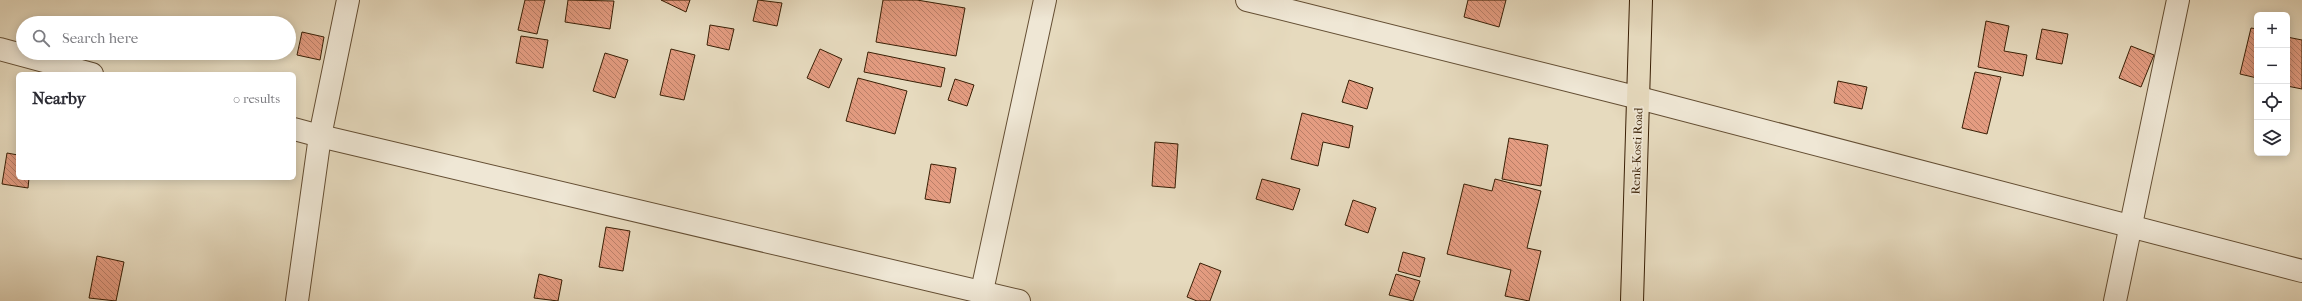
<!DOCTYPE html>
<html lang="en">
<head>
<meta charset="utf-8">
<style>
	:root { --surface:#fff; --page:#f7f7f7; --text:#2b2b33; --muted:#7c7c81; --line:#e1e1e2 }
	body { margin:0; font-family:"IM FELL French Canon",serif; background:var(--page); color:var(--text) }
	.controls { position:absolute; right:12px; top:12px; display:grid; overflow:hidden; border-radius:6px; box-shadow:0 2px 10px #0003 }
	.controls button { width:36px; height:36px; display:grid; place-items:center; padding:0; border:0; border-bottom:1px solid var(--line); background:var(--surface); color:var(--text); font:20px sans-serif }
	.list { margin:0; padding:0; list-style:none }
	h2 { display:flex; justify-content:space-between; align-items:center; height:52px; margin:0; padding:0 16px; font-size:17px }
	h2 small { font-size:13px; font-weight:400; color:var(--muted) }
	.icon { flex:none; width:22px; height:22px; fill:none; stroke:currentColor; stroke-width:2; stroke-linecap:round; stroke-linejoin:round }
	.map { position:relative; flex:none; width:2302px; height:301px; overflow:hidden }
	.search { position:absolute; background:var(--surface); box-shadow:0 2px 10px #0003; left:16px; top:16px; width:280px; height:44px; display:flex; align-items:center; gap:10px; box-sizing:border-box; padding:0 14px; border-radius:22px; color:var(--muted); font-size:15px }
	.panel { position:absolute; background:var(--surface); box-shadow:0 2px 10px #0003; left:16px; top:72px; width:280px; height:108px; border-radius:6px }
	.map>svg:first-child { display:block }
</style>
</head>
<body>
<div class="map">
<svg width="2302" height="301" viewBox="0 0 2302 301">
	<defs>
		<pattern id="building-back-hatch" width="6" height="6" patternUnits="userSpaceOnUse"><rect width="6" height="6" fill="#e49c81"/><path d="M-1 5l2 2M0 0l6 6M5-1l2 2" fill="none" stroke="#ba7f68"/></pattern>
	</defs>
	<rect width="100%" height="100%" fill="#e6dabe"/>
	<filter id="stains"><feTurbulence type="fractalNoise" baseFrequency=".005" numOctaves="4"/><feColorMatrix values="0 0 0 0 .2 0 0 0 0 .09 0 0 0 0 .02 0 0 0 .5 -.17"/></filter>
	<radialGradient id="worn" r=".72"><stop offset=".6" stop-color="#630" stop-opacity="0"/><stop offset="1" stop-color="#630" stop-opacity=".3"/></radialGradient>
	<g fill="url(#building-back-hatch)" stroke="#391f05">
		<path d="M525,0H545L537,34L518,30Z"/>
		<path d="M568,0L614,1L610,29L565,22Z"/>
		<path d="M661,0H690L686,12Z"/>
		<path d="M758,0L782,3L777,26L753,21Z"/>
		<path d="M883,0H917L965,8L956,56L876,42Z"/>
		<path d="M1468,0H1506L1499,27L1464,17Z"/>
		<path d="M1986,21L2009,26L2004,51L2027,55L2023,76L1978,67Z"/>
		<path d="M710,25L734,29L729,50L707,45Z"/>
		<path d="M2251,28L2257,29V78L2240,74Z"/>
		<path d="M2042,29L2068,34L2062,64L2036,59Z"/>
		<path d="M302,32L324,37L320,60L297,55Z"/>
		<path d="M521,36L548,40L543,68L516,63Z"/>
		<path d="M2287,37L2302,40V89L2287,86Z"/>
		<path d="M2131,46L2154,55L2141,87L2119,78Z"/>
		<path d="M671,49L695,55L684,100L660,95Z"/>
		<path d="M820,49L842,59L829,88L807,78Z"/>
		<path d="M868,52L945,68L941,87L864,72Z"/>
		<path d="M605,53L628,60L615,98L593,91Z"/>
		<path d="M1975,72L2001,77L1987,134L1962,128Z"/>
		<path d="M858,78L907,91L895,134L846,121Z"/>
		<path d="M955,79L974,85L967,106L948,100Z"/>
		<path d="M1349,80L1373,88L1367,109L1342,102Z"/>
		<path d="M1838,81L1867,87L1862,109L1834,103Z"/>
		<path d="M1302,113L1353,126L1349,148L1323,142L1318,166L1291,159Z"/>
		<path d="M1509,138L1548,145L1541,186L1502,179Z"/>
		<path d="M1155,142L1178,144L1175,188L1152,186Z"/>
		<path d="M7,153L18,155V178H29L28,188L2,184Z"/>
		<path d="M931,164L956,168L950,203L925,199Z"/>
		<path d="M1262,179L1300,189L1293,210L1256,199Z"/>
		<path d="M1495,179L1541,191L1527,248L1541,251L1529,301L1505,296L1511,270L1447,254L1464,184L1492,191Z"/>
		<path d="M1353,200L1376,208L1368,233L1345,225Z"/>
		<path d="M606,227L630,231L623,271L599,267Z"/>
		<path d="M1403,252L1425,258L1420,277L1398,271Z"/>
		<path d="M97,256L124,262L116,301L89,298Z"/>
		<path d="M1200,263L1221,271L1210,301H1197L1187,297Z"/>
		<path d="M539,274L562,280L558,301L534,298Z"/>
		<path d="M1396,274L1420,281L1413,301L1389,295Z"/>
	</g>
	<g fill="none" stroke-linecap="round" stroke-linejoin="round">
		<defs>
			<g id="minor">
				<path d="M348,0L320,136L1019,301"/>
				<path d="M1247,0L1639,98L2302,271"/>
				<path d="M0,49L92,74"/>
				<path d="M294,129L320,136L297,301"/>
				<path d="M982,291L1045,0"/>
				<path d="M2115,301L2178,0"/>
			</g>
			<path id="major" d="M1632,301L1641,0"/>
		</defs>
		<use href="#minor" stroke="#644e33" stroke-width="24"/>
		<use href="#major" stroke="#391f05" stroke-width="24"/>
		<use href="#minor" stroke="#efe7d5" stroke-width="22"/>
		<use href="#major" stroke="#e6dabe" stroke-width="22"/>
	</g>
	<g text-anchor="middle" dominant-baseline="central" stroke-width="3.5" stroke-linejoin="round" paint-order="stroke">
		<g font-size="12" fill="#391f05" stroke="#efe7d5">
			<text transform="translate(1637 151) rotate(-88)">Renk-Kosti Road</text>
		</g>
	</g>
	<rect width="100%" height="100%" filter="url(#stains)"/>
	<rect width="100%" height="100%" fill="url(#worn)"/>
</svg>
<div class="controls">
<button>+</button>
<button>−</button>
<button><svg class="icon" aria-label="locate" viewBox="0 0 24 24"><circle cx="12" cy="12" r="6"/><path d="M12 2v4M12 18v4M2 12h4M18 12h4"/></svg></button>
<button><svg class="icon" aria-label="layers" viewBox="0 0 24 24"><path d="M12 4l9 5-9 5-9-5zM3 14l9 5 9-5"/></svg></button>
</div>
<div class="search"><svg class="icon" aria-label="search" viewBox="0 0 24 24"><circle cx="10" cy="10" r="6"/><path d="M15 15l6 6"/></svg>Search here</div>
<section class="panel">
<h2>Nearby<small>0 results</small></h2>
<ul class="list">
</ul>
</section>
</div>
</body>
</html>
